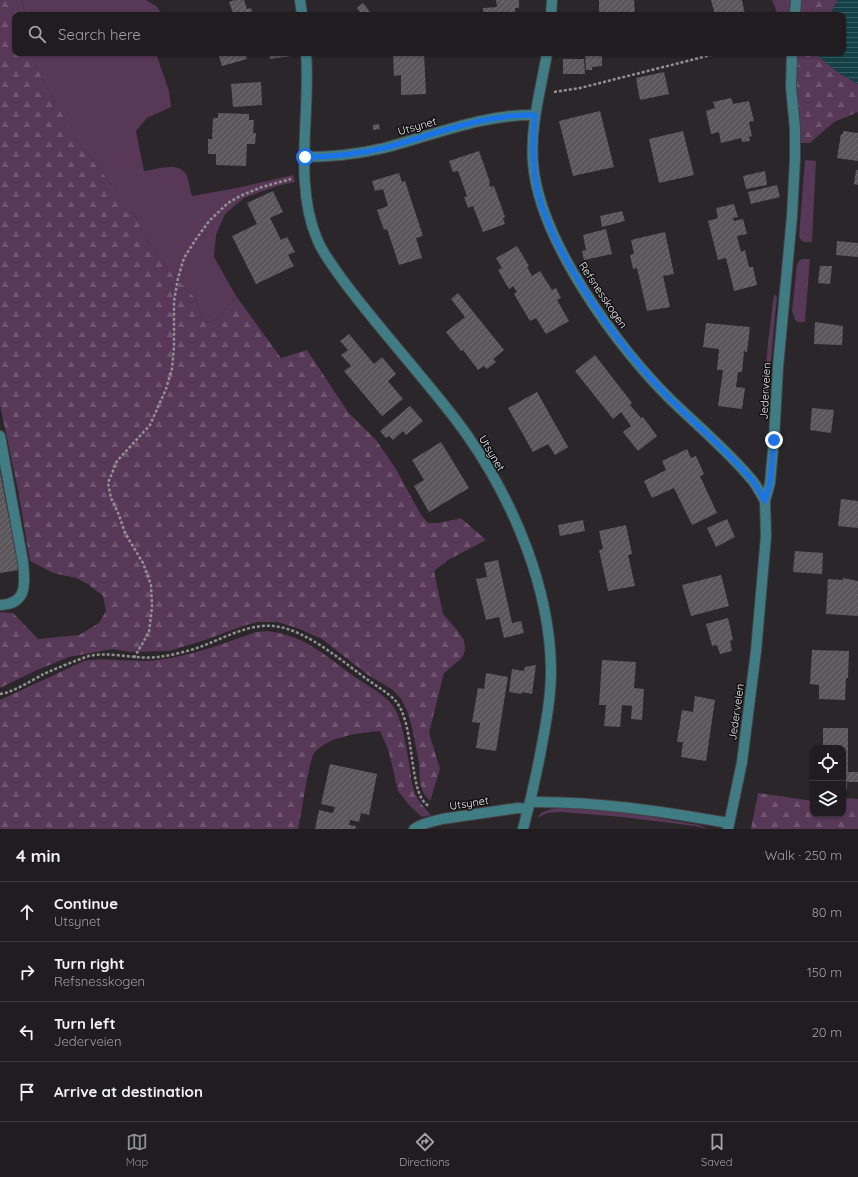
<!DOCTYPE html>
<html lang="en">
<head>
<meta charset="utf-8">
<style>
	:root { --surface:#201c20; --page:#282529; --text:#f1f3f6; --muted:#a2a1a5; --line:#3d3a3e; --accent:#8c9099 }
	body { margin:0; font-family:Quicksand,sans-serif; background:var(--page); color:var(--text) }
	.controls { position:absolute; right:12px; bottom:12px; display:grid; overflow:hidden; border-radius:8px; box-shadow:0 1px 3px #0004 }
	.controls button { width:36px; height:36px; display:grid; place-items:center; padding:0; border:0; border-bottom:1px solid var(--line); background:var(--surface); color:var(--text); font:20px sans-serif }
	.stop { position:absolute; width:12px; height:12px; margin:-9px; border:3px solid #1a73e8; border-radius:50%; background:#fff }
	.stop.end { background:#1a73e8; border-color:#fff; box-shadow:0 1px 4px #0008 }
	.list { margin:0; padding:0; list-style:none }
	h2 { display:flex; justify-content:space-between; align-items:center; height:52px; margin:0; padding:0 16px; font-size:17px }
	h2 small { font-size:13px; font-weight:400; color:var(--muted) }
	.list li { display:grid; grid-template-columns:26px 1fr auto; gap:12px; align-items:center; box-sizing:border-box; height:60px; padding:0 16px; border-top:1px solid var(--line) }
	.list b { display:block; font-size:15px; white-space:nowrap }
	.list p { margin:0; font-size:13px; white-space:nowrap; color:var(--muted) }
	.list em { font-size:13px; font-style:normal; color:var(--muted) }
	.icon { flex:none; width:22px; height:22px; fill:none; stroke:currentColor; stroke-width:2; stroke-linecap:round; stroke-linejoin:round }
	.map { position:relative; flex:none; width:858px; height:829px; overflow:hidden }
	.search { position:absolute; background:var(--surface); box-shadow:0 1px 3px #0004; left:12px; right:12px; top:12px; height:44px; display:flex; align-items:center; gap:10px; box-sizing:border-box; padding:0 14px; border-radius:8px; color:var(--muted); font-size:15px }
	.sheet { height:292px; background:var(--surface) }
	nav { display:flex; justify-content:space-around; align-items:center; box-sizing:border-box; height:56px; border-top:1px solid var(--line); background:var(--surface); font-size:11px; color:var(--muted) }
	nav a { display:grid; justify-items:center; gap:2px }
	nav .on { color:var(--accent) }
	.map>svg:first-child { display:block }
</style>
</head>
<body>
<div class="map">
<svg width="858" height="829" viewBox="0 0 858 829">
	<defs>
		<pattern id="forest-firs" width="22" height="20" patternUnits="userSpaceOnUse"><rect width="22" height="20" fill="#573857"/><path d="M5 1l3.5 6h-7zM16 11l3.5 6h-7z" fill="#6f556f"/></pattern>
		<pattern id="water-rules" width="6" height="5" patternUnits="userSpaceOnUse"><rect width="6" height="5" fill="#144145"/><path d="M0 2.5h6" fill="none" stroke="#365d60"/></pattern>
		<pattern id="building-hatch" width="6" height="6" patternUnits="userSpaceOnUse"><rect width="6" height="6" fill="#5b565b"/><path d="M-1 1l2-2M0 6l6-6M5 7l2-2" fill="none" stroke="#736f73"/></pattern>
	</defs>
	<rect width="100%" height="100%" fill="#2a262a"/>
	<g fill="#573857">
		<path d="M22,0H146L156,6L163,15H25Z"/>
		<path d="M772,0H816L810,14L778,15Z"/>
		<path d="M32,53H156L169,91L171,107L147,118L136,131L144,171C155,170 178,161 186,174C189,180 190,190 192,196L237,188L293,175L295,182L277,186L244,198L225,214L216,235L214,257L236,296L219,317L212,322L204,321L194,297L169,270L144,236L131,207L117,192L75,137L42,79Z"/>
		<path d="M805,160L816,161L812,242H804L801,240L799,236Z"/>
		<path d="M803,259H810L805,322H798L795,320L792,311L797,264L800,260Z"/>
		<path d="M774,294L777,297L768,391L764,392L768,342Z"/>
		<path d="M559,808C606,808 652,817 699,825L707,829L695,826L622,817L560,812L547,813L537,818C542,810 551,809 559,808Z"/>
	</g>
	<g fill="url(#forest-firs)">
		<path d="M0,0H22L25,15H15V53H32L42,79L75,137L117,192L131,207L144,236L169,270L194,297L204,321L212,322L219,317L236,296L281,358L307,350L348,412L376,440L396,469L421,515L428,523H439L461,518L486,540L448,560L434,571L443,614L457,630L464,640L465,650L462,658L444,673L429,733L440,769L430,801L424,794L420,784L419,763L413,732L408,713L401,699L393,690L368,675L322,639L297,628L277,622H258L246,625L205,640L169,651L130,652L113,649L69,657L35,671L0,688V612L13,613L38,639L79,635L99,623L106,611L103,596L88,584L76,578L53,573L30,561L18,490L0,405Z"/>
		<path d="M816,0H838L830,15H803L810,14Z"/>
		<path d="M796,53H817V55L839,73L858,84V112L834,122L810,143H801L795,86Z"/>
		<path d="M268,631C309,636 329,660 361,681C374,690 390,697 397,713C404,731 407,750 410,769C411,775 411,782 413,787C415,798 424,807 431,815L422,817L409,805L398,791L389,752L380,731C359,733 329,736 314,753C309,760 301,817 298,829H0V700L84,661C109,657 134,663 158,660C192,656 224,643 256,632Z"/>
		<path d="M758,793L813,801V814H843V800L848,798L858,799V829H751Z"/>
	</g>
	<path fill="url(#water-rules)" d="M838,0H858V84L839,73L817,55V53H843V15H830Z"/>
	<g fill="url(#building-hatch)">
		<path d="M235,0H244L247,9L251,8L253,15H228L233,13L229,2Z"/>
		<path d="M496,0H519V8H515L516,15H483V8L497,7Z"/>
		<path d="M599,0H634L635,15H599Z"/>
		<path d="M711,0H742L745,15H715Z"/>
		<path d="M363,3L370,12L366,15H362L357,8Z"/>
		<path d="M218,53H253L246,56L247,59L222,66Z"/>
		<path d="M269,53H291L292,56L270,59Z"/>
		<path d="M393,53H424L426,94L401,95V75L394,76Z"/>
		<path d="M585,53H635V54L602,56V66L592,67V70H586Z"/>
		<path d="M563,59H584L585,74H563Z"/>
		<path d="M664,72L669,94L640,100L636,78Z"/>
		<path d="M261,82L262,105L233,107L231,84Z"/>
		<path d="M731,98L733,104L749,101L754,121L749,122L752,136L749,137L750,141L742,142L741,138L721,143L719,132L711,134L706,111L715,108L713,102Z"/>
		<path d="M600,111L614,167L573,176L559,121Z"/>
		<path d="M218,113L249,114V120H254L253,133H256L255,144H247L246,166L216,165V154H208V139H212L213,118H218Z"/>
		<path d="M379,124L380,129L373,130V125Z"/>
		<path d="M683,131L694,175L659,183L649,139Z"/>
		<path d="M843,131L858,133V161L837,158L841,134H843Z"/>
		<path d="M479,151L490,182L489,183L490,187L494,186L505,217L503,218L505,224L483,232L473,206L468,208L464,197L467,196L458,171L453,172L449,161Z"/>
		<path d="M856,170H858V185L854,184Z"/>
		<path d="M765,171L767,185L746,189L743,176Z"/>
		<path d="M399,173L402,182L405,181L423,236L416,238L422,258L399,265L387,229L384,230L377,210L388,206L383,189L375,191L372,181Z"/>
		<path d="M777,185L780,197L751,204L748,192Z"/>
		<path d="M273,191L283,212L270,218L281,240L287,237L295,252L288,255L294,266L256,284L232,236L257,224L247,203Z"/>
		<path d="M734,204L738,217L733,218L734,221L743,219L747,234L737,236L741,252L745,250L749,267H753L757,285L734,291L726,258L718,260L708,221L718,218L716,208Z"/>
		<path d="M622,211L625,221L602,227L600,216Z"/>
		<path d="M606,229L612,254L584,260L582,251L586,250L583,235Z"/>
		<path d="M665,232L674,274L663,276L670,307L647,311L637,268L633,269L630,255L634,254L631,240Z"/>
		<path d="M837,241L858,243V257L836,255Z"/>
		<path d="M517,246L529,266L527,267L532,276L540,271L552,290L556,288L561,298L557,300L569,321L546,334L536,318L530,321L514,294L517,292L513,286L509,289L498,270L502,268L496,258Z"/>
		<path d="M820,266H832L830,284L818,283Z"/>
		<path d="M458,293L504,350L493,359L496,362L487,369L484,366L478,370L463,350L461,351L446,332L465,317L451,299Z"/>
		<path d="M815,322L843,326L842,345L814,344Z"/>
		<path d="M706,323L750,327L747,352L744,351L742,372H738L736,387L745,388L742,409L718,406L723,370H717L719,349L703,347Z"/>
		<path d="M349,334L374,364L382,357L396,374L388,381L403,399L382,416L344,371L351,366L341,355L348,350L340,341Z"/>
		<path d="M595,355L632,403L630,405L641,418L643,417L657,436L638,451L623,432L631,426L621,412L613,419L575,371Z"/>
		<path d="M537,392L568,447L555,455L548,444L533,452L508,408Z"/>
		<path d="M410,406L423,421L406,435L403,431L393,440L389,436L386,438L380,431Z"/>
		<path d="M812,408L834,410L831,433L810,430Z"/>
		<path d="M441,442L469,488L429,512L414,486L424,480L412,460Z"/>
		<path d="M687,449L691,458L696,456L704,474L700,476L717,513L692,525L674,488L652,498L644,481L666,470L662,461Z"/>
		<path d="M0,472L19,570L0,573Z"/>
		<path d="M841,499L858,501V528L838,526Z"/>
		<path d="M727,519L735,537L716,547L707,528Z"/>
		<path d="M583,520L585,531L560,536L558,525Z"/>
		<path d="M626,525L632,554L628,555L635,586L608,591L599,550L603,549L599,531Z"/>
		<path d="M795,551L823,553L822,574L793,572Z"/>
		<path d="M498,560L512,623L521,621L524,633L504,638L499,617L486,620L476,579L487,577L484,563Z"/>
		<path d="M721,575L729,606L691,616L682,585Z"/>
		<path d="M843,578L858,581V616L826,614L828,579L843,580Z"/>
		<path d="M728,618L733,640L730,641L732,651L720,654L717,645L712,646L706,624Z"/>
		<path d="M812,650L849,651L848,678H846L845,700L819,699V685L810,684Z"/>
		<path d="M602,660L636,662L634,688L644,689L642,720L631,719L632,706L622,705L620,727L604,726L606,705H599Z"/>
		<path d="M536,665L532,694L522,692V694L509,692L512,669L524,671L525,667Z"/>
		<path d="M486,673L508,677L496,751L476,748L480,723L472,722L478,688L484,689Z"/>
		<path d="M695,696L715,700L706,761L681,757L683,742H677L682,710L693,712Z"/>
		<path d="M823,728H848V772H858V782H847V789H843V748H823Z"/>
		<path d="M330,764L377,774L369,815L361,813L359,822L350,820L349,825L356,826L355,829H315L319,810L333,813L335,807L321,804Z"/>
	</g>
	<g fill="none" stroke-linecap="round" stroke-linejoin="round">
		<defs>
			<g id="minor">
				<path d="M300,0L302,15"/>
				<path d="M551,15L552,0"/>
				<path d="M795,15L796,0"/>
				<path d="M306,53C311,113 293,182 317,239C323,254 333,266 342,279C365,310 390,339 414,368C432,390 451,412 467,435C514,502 550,588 551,670C551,697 546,723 541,750C536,777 530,803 523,829"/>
				<path d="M547,53C541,89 530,126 533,163C539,240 617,347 671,400C698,426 728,451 752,480C757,486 761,494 765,501"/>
				<path d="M305,157C332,157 358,154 384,148C434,135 483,114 535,115"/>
				<path d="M0,436L23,562C25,583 28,604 0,605"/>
				<path d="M531,802C597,801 664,812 729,823"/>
				<path d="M414,829C422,823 433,821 442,819L518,808L528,809"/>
				<path d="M728,829L742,762L756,651L766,536L765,501L770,483L774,439L778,367L792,216L795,159V129L791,87L792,53"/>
			</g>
		</defs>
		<use href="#minor" stroke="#464246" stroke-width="12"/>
		<g stroke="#939093" stroke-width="2.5" stroke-dasharray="3 2" stroke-linecap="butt">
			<path d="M554,92L580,88L719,53"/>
			<path d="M134,658L149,632L152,607L151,585L143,563L125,533L119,515L111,498L108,483L117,461L150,425L166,389L172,369L174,347V301L178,278L184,258L196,239L210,220L228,203L240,196L262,187L291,179"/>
			<path d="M0,694C12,693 32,680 44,674C57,668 72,662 86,657C105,650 136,660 158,657C173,655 190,651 205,645C223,638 242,628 262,626C296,622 334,655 360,674C371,683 383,689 394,699C417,723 407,795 429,806"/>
		</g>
		<use href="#minor" stroke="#407c83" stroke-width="10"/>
	</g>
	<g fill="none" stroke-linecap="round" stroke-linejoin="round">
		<path stroke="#1a73e8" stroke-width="5" d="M305,157C332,157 358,154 384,148C434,135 483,114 535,115C532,142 532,170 539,197C546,222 558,246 571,268C598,315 632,360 670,399C697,426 727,450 752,480C757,486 761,494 765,501L770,483L774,440"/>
	</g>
	<g text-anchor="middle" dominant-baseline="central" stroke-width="3" stroke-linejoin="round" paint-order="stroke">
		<g font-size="11" fill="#efedef" stroke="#111011">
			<text transform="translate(417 126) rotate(-16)">Utsynet</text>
			<text transform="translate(603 295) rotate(56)">Refsnesskogen</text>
			<text transform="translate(765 391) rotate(-87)">Jederveien</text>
			<text transform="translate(492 453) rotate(59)">Utsynet</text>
			<text transform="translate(736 712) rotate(-82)">Jederveien</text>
			<text transform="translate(469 803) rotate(-9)">Utsynet</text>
		</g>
	</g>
</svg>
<div class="controls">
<button><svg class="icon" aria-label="locate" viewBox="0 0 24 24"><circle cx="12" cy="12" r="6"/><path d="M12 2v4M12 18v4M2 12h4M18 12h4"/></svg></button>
<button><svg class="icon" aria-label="layers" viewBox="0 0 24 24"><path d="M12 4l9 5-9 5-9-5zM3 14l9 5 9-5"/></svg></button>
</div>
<div class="stop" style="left:305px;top:157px"></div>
<div class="stop end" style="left:774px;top:440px"></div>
<div class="search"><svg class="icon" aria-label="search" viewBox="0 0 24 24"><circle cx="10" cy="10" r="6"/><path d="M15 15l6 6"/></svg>Search here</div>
</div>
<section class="sheet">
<h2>4 min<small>Walk · 250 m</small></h2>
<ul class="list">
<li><svg class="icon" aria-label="ahead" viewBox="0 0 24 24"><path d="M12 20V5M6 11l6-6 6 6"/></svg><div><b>Continue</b><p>Utsynet</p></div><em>80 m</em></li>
<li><svg class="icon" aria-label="right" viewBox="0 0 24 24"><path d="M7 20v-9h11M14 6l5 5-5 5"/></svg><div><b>Turn right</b><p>Refsnesskogen</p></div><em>150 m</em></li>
<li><svg class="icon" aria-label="left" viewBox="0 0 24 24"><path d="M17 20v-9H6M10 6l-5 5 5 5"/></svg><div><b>Turn left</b><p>Jederveien</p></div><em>20 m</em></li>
<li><svg class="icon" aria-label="arrive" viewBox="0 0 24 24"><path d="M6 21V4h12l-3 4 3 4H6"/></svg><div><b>Arrive at destination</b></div></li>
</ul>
</section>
<nav>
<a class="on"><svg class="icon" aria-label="map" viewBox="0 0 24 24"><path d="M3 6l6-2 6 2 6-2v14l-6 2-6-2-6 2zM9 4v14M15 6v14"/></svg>Map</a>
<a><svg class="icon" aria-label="directions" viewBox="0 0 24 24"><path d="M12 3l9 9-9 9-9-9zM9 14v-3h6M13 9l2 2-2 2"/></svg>Directions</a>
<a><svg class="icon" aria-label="saved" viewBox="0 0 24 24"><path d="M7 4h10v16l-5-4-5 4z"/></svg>Saved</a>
</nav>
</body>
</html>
